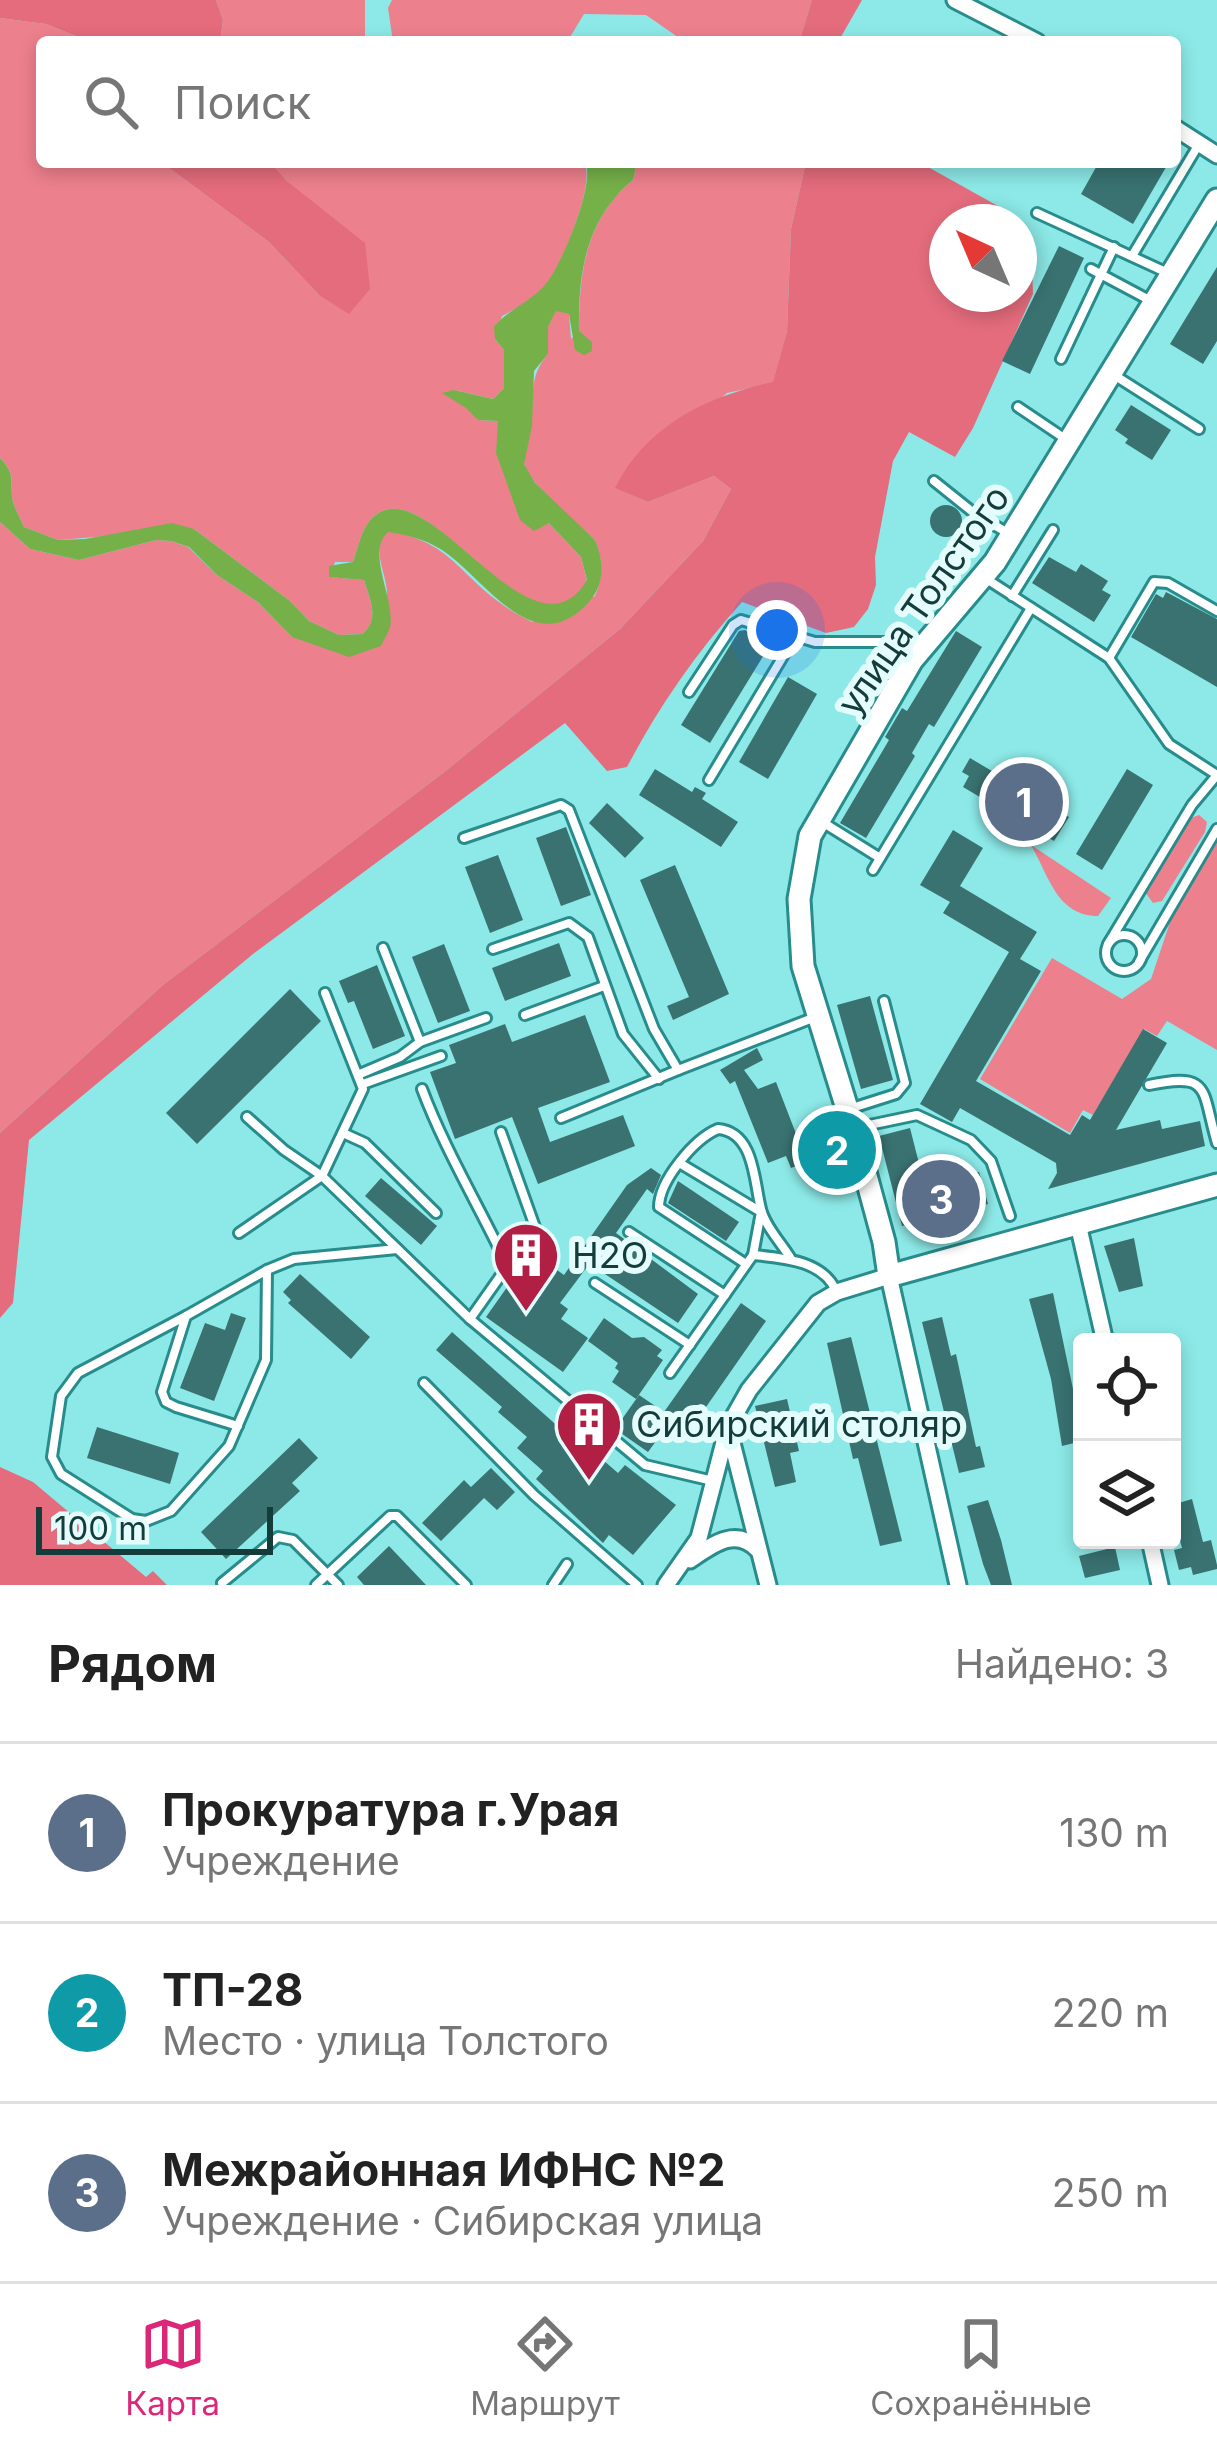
<!DOCTYPE html>
<html lang="ru">
<head>
<meta charset="utf-8">
<style>
	:root { --surface:#fff; --page:#f6f6f6; --text:#222; --muted:#767676; --line:#e0e0e0; --accent:#db2777 }
	body { margin:0; font-family:Inter,sans-serif; background:var(--page); color:var(--text) }
	.controls { position:absolute; right:36px; bottom:36px; display:grid; overflow:hidden; border-radius:12px; box-shadow:0 6px 18px #0003 }
	.controls button { width:108px; height:108px; display:grid; place-items:center; padding:0; border:0; border-bottom:3px solid var(--line); background:var(--surface); color:var(--text); font:60px sans-serif }
	.compass { position:absolute; left:929px; top:204px; width:108px; height:108px; border-radius:50%; background:var(--surface); box-shadow:0 6px 18px #0003; rotate:316deg }
	.scale { position:absolute; left:36px; bottom:30px; width:237px; box-sizing:border-box; padding-left:12px; border:6px solid #133c3b; border-top:0; font-size:33px; line-height:42px; white-space:nowrap; color:#133c3b; -webkit-text-stroke:9px #e4fdfc; paint-order:stroke }
	.you { position:absolute; left:777px; top:630px; width:42px; height:42px; margin:-30px; border:9px solid #fff; border-radius:50%; background:#1a73e8; box-shadow:0 0 0 18px #1a73e833 }
	.badge { display:grid; place-items:center; width:78px; height:78px; border-radius:50%; background:var(--accent); color:#fff; font-size:39px; font-weight:700 }
	.pin { position:absolute; translate:-50% -50%; border:6px solid #fff; box-shadow:0 3px 12px #0006 }
	.list { margin:0; padding:0; list-style:none }
	h2 { display:flex; justify-content:space-between; align-items:center; height:156px; margin:0; padding:0 48px; font-size:51px }
	h2 small { font-size:39px; font-weight:400; color:var(--muted) }
	.list li { display:grid; grid-template-columns:78px 1fr auto; gap:36px; align-items:center; box-sizing:border-box; height:180px; padding:0 48px; border-top:3px solid var(--line) }
	.list b { display:block; font-size:45px; white-space:nowrap }
	.list p { margin:0; font-size:39px; white-space:nowrap; color:var(--muted) }
	.list em { font-size:39px; font-style:normal; color:var(--muted) }
	.icon { flex:none; width:66px; height:66px; fill:none; stroke:currentColor; stroke-width:2; stroke-linecap:round; stroke-linejoin:round }
	.map { position:relative; flex:none; width:1217px; height:1585px; overflow:hidden }
	.search { position:absolute; background:var(--surface); box-shadow:0 6px 18px #0003; left:36px; right:36px; top:36px; height:132px; display:flex; align-items:center; gap:30px; box-sizing:border-box; padding:0 42px; border-radius:12px; color:var(--muted); font-size:45px }
	.sheet { height:696px; background:var(--surface) }
	nav { display:flex; justify-content:space-around; align-items:center; box-sizing:border-box; height:168px; border-top:3px solid var(--line); background:var(--surface); font-size:33px; color:var(--muted) }
	nav a { display:grid; justify-items:center; gap:6px }
	nav .on { color:var(--accent) }
	.map>svg:first-child { display:block }
</style>
</head>
<body>
<div class="map">
<svg width="1217" height="1585" viewBox="0 0 1217 1585">
	<rect width="100%" height="100%" fill="#8ce9e7"/>
	<g fill="#ed808d">
		<path d="M216,0H365V42H220L223,20Z"/>
		<path d="M392,0H812L799,42H685L646,15L584,14L567,42H393L388,8Z"/>
		<path d="M0,18L46,24L91,42H42V162H161L269,242L319,295L288,182L270,162L585,165C594,186 563,261 549,282C538,297 519,307 502,316L495,339L504,350V388L493,399L454,390L478,420L498,421L501,426L496,453L549,523L581,557L587,581C529,676 418,446 366,526C360,536 357,551 353,562H335L330,577L364,580C370,600 380,617 363,634L339,635L309,621L290,601L194,529L58,540L24,527C20,518 13,506 12,497C11,478 14,472 0,458Z"/>
		<path d="M637,162H806L791,229L787,331L773,383L727,393L616,488L648,502L714,476L731,489L703,541L620,629L443,773L163,985L0,1133V522L30,549L79,560L156,540L171,541L188,547L217,575L258,602L292,637L381,646C383,629 386,613 387,596C388,574 369,550 388,531C449,542 455,569 499,602C509,610 521,616 532,622L595,596C603,576 603,560 595,540C576,522 530,487 524,463C521,448 532,431 532,416C533,390 531,374 548,354V327L556,310L569,314L571,339L579,332C579,272 585,220 633,180Z"/>
		<path d="M1199,815L1207,822L1205,832L1162,901L1153,903L1145,892L1188,819Z"/>
		<path d="M1217,840V1050L1167,1021L1157,1036L1144,1029L1093,1115L1083,1110L1070,1133L980,1079L1052,958L1122,999L1151,979L1171,919Z"/>
		<path d="M1031,845L1111,898L1098,916C1057,916 1049,876 1031,845Z"/>
	</g>
	<g fill="#e46c7c">
		<path d="M0,0H216L223,20L220,42H91L46,24L0,18Z"/>
		<path d="M812,0H862L838,42H799Z"/>
		<path d="M161,162H270L288,182L365,243L370,289L349,314L319,295L269,242Z"/>
		<path d="M806,162H919L998,206L1014,222H947V294H1019V228L1031,240L1033,294L973,428L955,457L909,432L893,461L875,557L876,585L868,609L854,627L826,633L742,602C696,653 659,706 627,767L607,771L565,723L253,954L29,1140L13,1303L0,1318V1133L163,985L443,773L620,629L703,541L731,489L714,476L648,502L615,488C647,425 706,397 773,382L787,331L791,229Z"/>
		<path d="M0,1467L33,1482L146,1577L153,1571L167,1585H0Z"/>
	</g>
	<path fill="#75b049" d="M556,162H637L633,180C586,219 578,272 579,331L592,342V351L584,355L575,350L569,314L556,311L548,327V354L534,371L532,426L524,464L535,483L595,540C604,561 605,584 589,602C536,661 489,585 449,555C431,541 410,535 388,532C365,553 396,599 390,627C388,634 384,639 381,646L349,657L292,637L258,602L217,575L189,547L171,541L156,540L79,560L30,549L0,522V458C14,472 11,479 12,497C13,506 20,518 24,527L58,540L85,539L172,523L194,529L290,601L309,621L339,635L363,634C380,617 370,600 364,580L329,577V566L353,562C357,551 360,536 366,526C418,446 530,676 587,580L581,557L549,523L534,531L520,520L496,453L498,421L478,420L466,408L442,393L454,390L493,399L504,388V350L495,339L494,327C507,310 529,303 544,286C561,268 594,186 586,165Z"/>
	<g fill="#397271">
		<path d="M1099,162H1169L1133,224L1081,194Z"/>
		<path d="M1059,246L1084,258L1030,374L1002,361Z"/>
		<path d="M1217,267V341L1203,364L1170,344Z"/>
		<path d="M1131,405L1171,430L1152,460L1125,443L1128,439L1115,430Z"/>
		<circle cx="946" cy="521" r="16"/>
		<path d="M1049,557L1076,572L1081,564L1108,581L1102,590L1111,595L1094,622L1032,583Z"/>
		<path d="M1166,592L1217,619V687L1131,637L1156,594L1163,598Z"/>
		<path d="M745,630L770,645L710,743L681,725L739,631Z"/>
		<path d="M956,631L982,647L934,727L929,724L912,753L915,756L866,838L840,823L889,740L885,737L902,708L907,711Z"/>
		<path d="M788,677L817,694L768,779L739,762Z"/>
		<path d="M970,758L1069,817L1054,841L963,787L969,776L962,772Z"/>
		<path d="M655,769L692,792L695,787L706,793L702,799L738,822L721,847L639,795Z"/>
		<path d="M1127,769L1153,785L1102,870L1076,854Z"/>
		<path d="M607,803L644,838L625,858L589,823Z"/>
		<path d="M566,827L591,895L561,906L536,838Z"/>
		<path d="M953,830L983,848L960,886L1037,932L1020,959L1041,971L976,1081L1070,1135L1082,1115L1090,1120L1143,1029L1167,1043L1116,1130L1160,1120L1162,1129L1200,1121L1205,1146L1048,1189L1057,1173L1056,1163L960,1108L952,1122L920,1104L1009,952L943,913L950,902L920,885Z"/>
		<path d="M498,855L523,920L490,933L465,867Z"/>
		<path d="M675,865L729,994L673,1020L667,1006L689,997L640,880Z"/>
		<path d="M559,943L571,976L505,1001L492,968Z"/>
		<path d="M444,944L470,1011L438,1023L412,957Z"/>
		<path d="M377,965L405,1036L373,1049L354,1001L348,1003L339,981Z"/>
		<path d="M290,989L321,1021L197,1144L166,1113Z"/>
		<path d="M870,996L893,1080L861,1089L837,1005Z"/>
		<path d="M585,1015L610,1082L538,1108L550,1142L623,1115L635,1146L538,1184L512,1117L455,1139L430,1072L456,1063L449,1045L505,1024L512,1042Z"/>
		<path d="M757,1048L763,1060L744,1070L758,1089L776,1082L807,1162L791,1168L786,1156L768,1163L735,1081L730,1084L720,1070Z"/>
		<path d="M910,1128L925,1187L979,1172L988,1204L902,1226L879,1136Z"/>
		<path d="M651,1168L661,1175L653,1194L647,1189L616,1233L698,1294L678,1323L593,1266L587,1267L560,1303L568,1309L561,1319L588,1338L563,1372L486,1317L532,1252L564,1275L627,1185Z"/>
		<path d="M381,1178L437,1226L421,1245L365,1196Z"/>
		<path d="M678,1181L739,1222L726,1241L668,1203Z"/>
		<path d="M1134,1238L1143,1286L1119,1292L1104,1246Z"/>
		<path d="M300,1274L370,1337L351,1359L288,1303L291,1300L283,1292Z"/>
		<path d="M1053,1293L1082,1432V1441L1062,1446L1051,1379L1029,1299Z"/>
		<path d="M741,1303L766,1321L690,1430L664,1412Z"/>
		<path d="M231,1313L246,1318L214,1401L180,1388L205,1323L225,1330Z"/>
		<path d="M942,1317L951,1356L956,1354L976,1447L980,1446L985,1467L959,1473L922,1322Z"/>
		<path d="M604,1318L632,1338L644,1337L662,1350L657,1356L663,1360L636,1399L612,1382L619,1371L615,1368L618,1363L588,1341Z"/>
		<path d="M452,1332L562,1430L565,1427L618,1473L625,1465L676,1505L633,1555L609,1535L603,1543L536,1479L543,1471L517,1448L527,1437L498,1412L502,1407L436,1350Z"/>
		<path d="M851,1337L902,1541L880,1546L858,1458L853,1459L827,1343Z"/>
		<path d="M639,1395L673,1418L648,1452L615,1429Z"/>
		<path d="M787,1399L799,1451L790,1453L796,1482L775,1487L755,1406Z"/>
		<path d="M97,1427L179,1453L170,1484L87,1458Z"/>
		<path d="M299,1438L318,1458L292,1483L300,1491L226,1559L201,1532Z"/>
		<path d="M491,1468L515,1492L497,1510L484,1498L441,1541L422,1523L464,1480L471,1487Z"/>
		<path d="M1192,1499L1203,1542L1211,1540L1217,1565V1569L1193,1575L1191,1567L1179,1570L1174,1550L1182,1548L1172,1511V1505Z"/>
		<path d="M988,1500L1001,1540L1012,1585H991L983,1564L967,1506Z"/>
		<path d="M389,1546L426,1585H364L357,1577Z"/>
		<path d="M1115,1547L1120,1570L1085,1578L1079,1556Z"/>
	</g>
	<g fill="none" stroke-linecap="round" stroke-linejoin="round">
		<defs>
			<g id="lane">
				<path d="M1037,213L1170,274"/>
				<path d="M1132,256L1199,144"/>
				<path d="M1091,269L1153,302"/>
				<path d="M1061,359L1114,247"/>
				<path d="M1114,375L1199,429"/>
				<path d="M1018,407L1067,440"/>
				<path d="M934,481L974,513L1011,535"/>
				<path d="M985,578L1109,658L1169,744L1217,775"/>
				<path d="M1012,596L1053,530"/>
				<path d="M1109,658L1154,582L1168,583L1217,611"/>
				<path d="M689,692L733,625L741,620L815,642H921"/>
				<path d="M709,780L794,638"/>
				<path d="M819,820L880,858"/>
				<path d="M464,838L561,805L569,810L654,1029L678,1070L818,1016"/>
				<path d="M873,870L1031,608"/>
				<circle cx="1124" cy="953" r="18"/>
				<path d="M1108,944L1192,805L1217,775"/>
				<path d="M383,948L420,1042"/>
				<path d="M493,949L569,923L588,937L623,1034L659,1079"/>
				<path d="M1139,962L1217,829"/>
				<path d="M325,993L363,1089L322,1176L470,1319L645,1465L713,1481"/>
				<path d="M525,1015L604,986"/>
				<path d="M360,1074L400,1057L420,1042L486,1018"/>
				<path d="M363,1084L441,1056"/>
				<path d="M1149,1085C1212,1072 1201,1089 1217,1143"/>
				<path d="M422,1089C445,1150 479,1206 507,1265"/>
				<path d="M849,1109L896,1094L905,1083L884,1001"/>
				<path d="M561,1118L678,1070"/>
				<path d="M855,1128L917,1115L971,1140L991,1161L1010,1216"/>
				<path d="M343,1133L365,1143L436,1213"/>
				<path d="M681,1164L761,1212L753,1255"/>
				<path d="M629,1232L725,1295"/>
				<path d="M239,1233L322,1176L284,1150L247,1117"/>
				<path d="M746,1264L659,1207C659,1181 694,1139 718,1129C755,1132 754,1183 761,1209C765,1226 782,1244 791,1259"/>
				<path d="M595,1283L690,1345"/>
				<path d="M186,1316L78,1373L61,1396L52,1457L61,1474L132,1519L146,1521L171,1511L229,1446L266,1360L267,1270"/>
				<path d="M470,1319L535,1227L501,1132"/>
				<path d="M670,1373L753,1255C782,1258 823,1260 836,1291"/>
				<path d="M424,1383L534,1495L637,1585"/>
				<path d="M238,1426L176,1407L166,1402L162,1392L186,1316L267,1270L294,1259L397,1249"/>
				<path d="M222,1583L278,1537L293,1540L338,1585"/>
				<path d="M316,1585L390,1516H397L466,1585"/>
				<path d="M553,1585L567,1564"/>
			</g>
			<g id="street">
				<path d="M955,0L1037,42"/>
				<path d="M1175,128L1217,155"/>
				<path d="M1078,1224L1105,1342"/>
				<path d="M729,1431L768,1585"/>
				<path d="M1150,1540L1160,1585"/>
				<path d="M690,1560C712,1545 736,1526 758,1550"/>
				<path d="M666,1585L699,1538L728,1427L749,1390L818,1303L837,1292L889,1276L958,1585"/>
			</g>
			<path id="secondary" d="M1217,200L995,562L912,660L810,836L799,899L803,966L853,1128L884,1242L889,1276L1217,1185"/>
		</defs>
		<use href="#lane" stroke="#278c8b" stroke-width="14"/>
		<use href="#street" stroke="#278c8b" stroke-width="21"/>
		<use href="#secondary" stroke="#278c8b" stroke-width="27"/>
		<use href="#lane" stroke="#fff" stroke-width="8"/>
		<use href="#street" stroke="#fff" stroke-width="15"/>
		<use href="#secondary" stroke="#fff" stroke-width="21"/>
	</g>
	<defs>
		<symbol id="building-pin" viewBox="-11 -11 22 30"><path d="M0 17L-7.5 6A9.5 9.5 0 1 1 7.5 6Z" fill="#b21f44" stroke="#e4fdfc"/><path d="M-4-6H4V6H1V3H-1V6H-4ZM-2.5-4.3h1.7v1.8h-1.7ZM.8-4.3h1.7v1.8H.8ZM-2.5-1h1.7V.8h-1.7ZM.8-1h1.7V.8H.8Z" fill="#fff"/></symbol>
	</defs>
	<g fill-rule="evenodd">
		<use href="#building-pin" x="488" y="1217" width="76" height="104"/>
		<use href="#building-pin" x="551" y="1386" width="76" height="104"/>
	</g>
	<g text-anchor="middle" dominant-baseline="central" stroke-width="12" stroke-linejoin="round" paint-order="stroke">
		<g font-size="36" fill="#133c3b" stroke="#e4fdfc">
			<text transform="translate(923 600) rotate(-55)">улица Толстого</text>
		</g>
		<g font-size="36" fill="#133c3b" stroke="#e4fdfc" text-anchor="start">
			<text x="572" y="1255">Н2О</text>
			<text x="636" y="1424">Сибирский столяр</text>
		</g>
	</g>
</svg>
<div class="controls">
<button><svg class="icon" aria-label="locate" viewBox="0 0 24 24"><circle cx="12" cy="12" r="6"/><path d="M12 2v4M12 18v4M2 12h4M18 12h4"/></svg></button>
<button><svg class="icon" aria-label="layers" viewBox="0 0 24 24"><path d="M12 4l9 5-9 5-9-5zM3 14l9 5 9-5"/></svg></button>
</div>
<svg class="compass" viewBox="-18 -18 36 36"><path d="M0-13l5 13h-10z" fill="#e53935"/><path d="M0 13l5-13h-10z" fill="#767676"/></svg>
<div class="scale">100 m</div>
<div class="you"></div>
<div class="pin badge" style="left:1024px;top:802px;background:#5c6f8a">1</div>
<div class="pin badge" style="left:837px;top:1150px;background:#0f9aa8">2</div>
<div class="pin badge" style="left:941px;top:1199px;background:#5c6f8a">3</div>
<div class="search"><svg class="icon" aria-label="search" viewBox="0 0 24 24"><circle cx="10" cy="10" r="6"/><path d="M15 15l6 6"/></svg>Поиск</div>
</div>
<section class="sheet">
<h2>Рядом<small>Найдено: 3</small></h2>
<ul class="list">
<li><span class="badge" style="background:#5c6f8a">1</span><div><b>Прокуратура г.Урая</b><p>Учреждение</p></div><em>130 m</em></li>
<li><span class="badge" style="background:#0f9aa8">2</span><div><b>ТП-28</b><p>Место · улица Толстого</p></div><em>220 m</em></li>
<li><span class="badge" style="background:#5c6f8a">3</span><div><b>Межрайонная ИФНС №2</b><p>Учреждение · Сибирская улица</p></div><em>250 m</em></li>
</ul>
</section>
<nav>
<a class="on"><svg class="icon" aria-label="map" viewBox="0 0 24 24"><path d="M3 6l6-2 6 2 6-2v14l-6 2-6-2-6 2zM9 4v14M15 6v14"/></svg>Карта</a>
<a><svg class="icon" aria-label="directions" viewBox="0 0 24 24"><path d="M12 3l9 9-9 9-9-9zM9 14v-3h6M13 9l2 2-2 2"/></svg>Маршрут</a>
<a><svg class="icon" aria-label="saved" viewBox="0 0 24 24"><path d="M7 4h10v16l-5-4-5 4z"/></svg>Сохранённые</a>
</nav>
</body>
</html>
